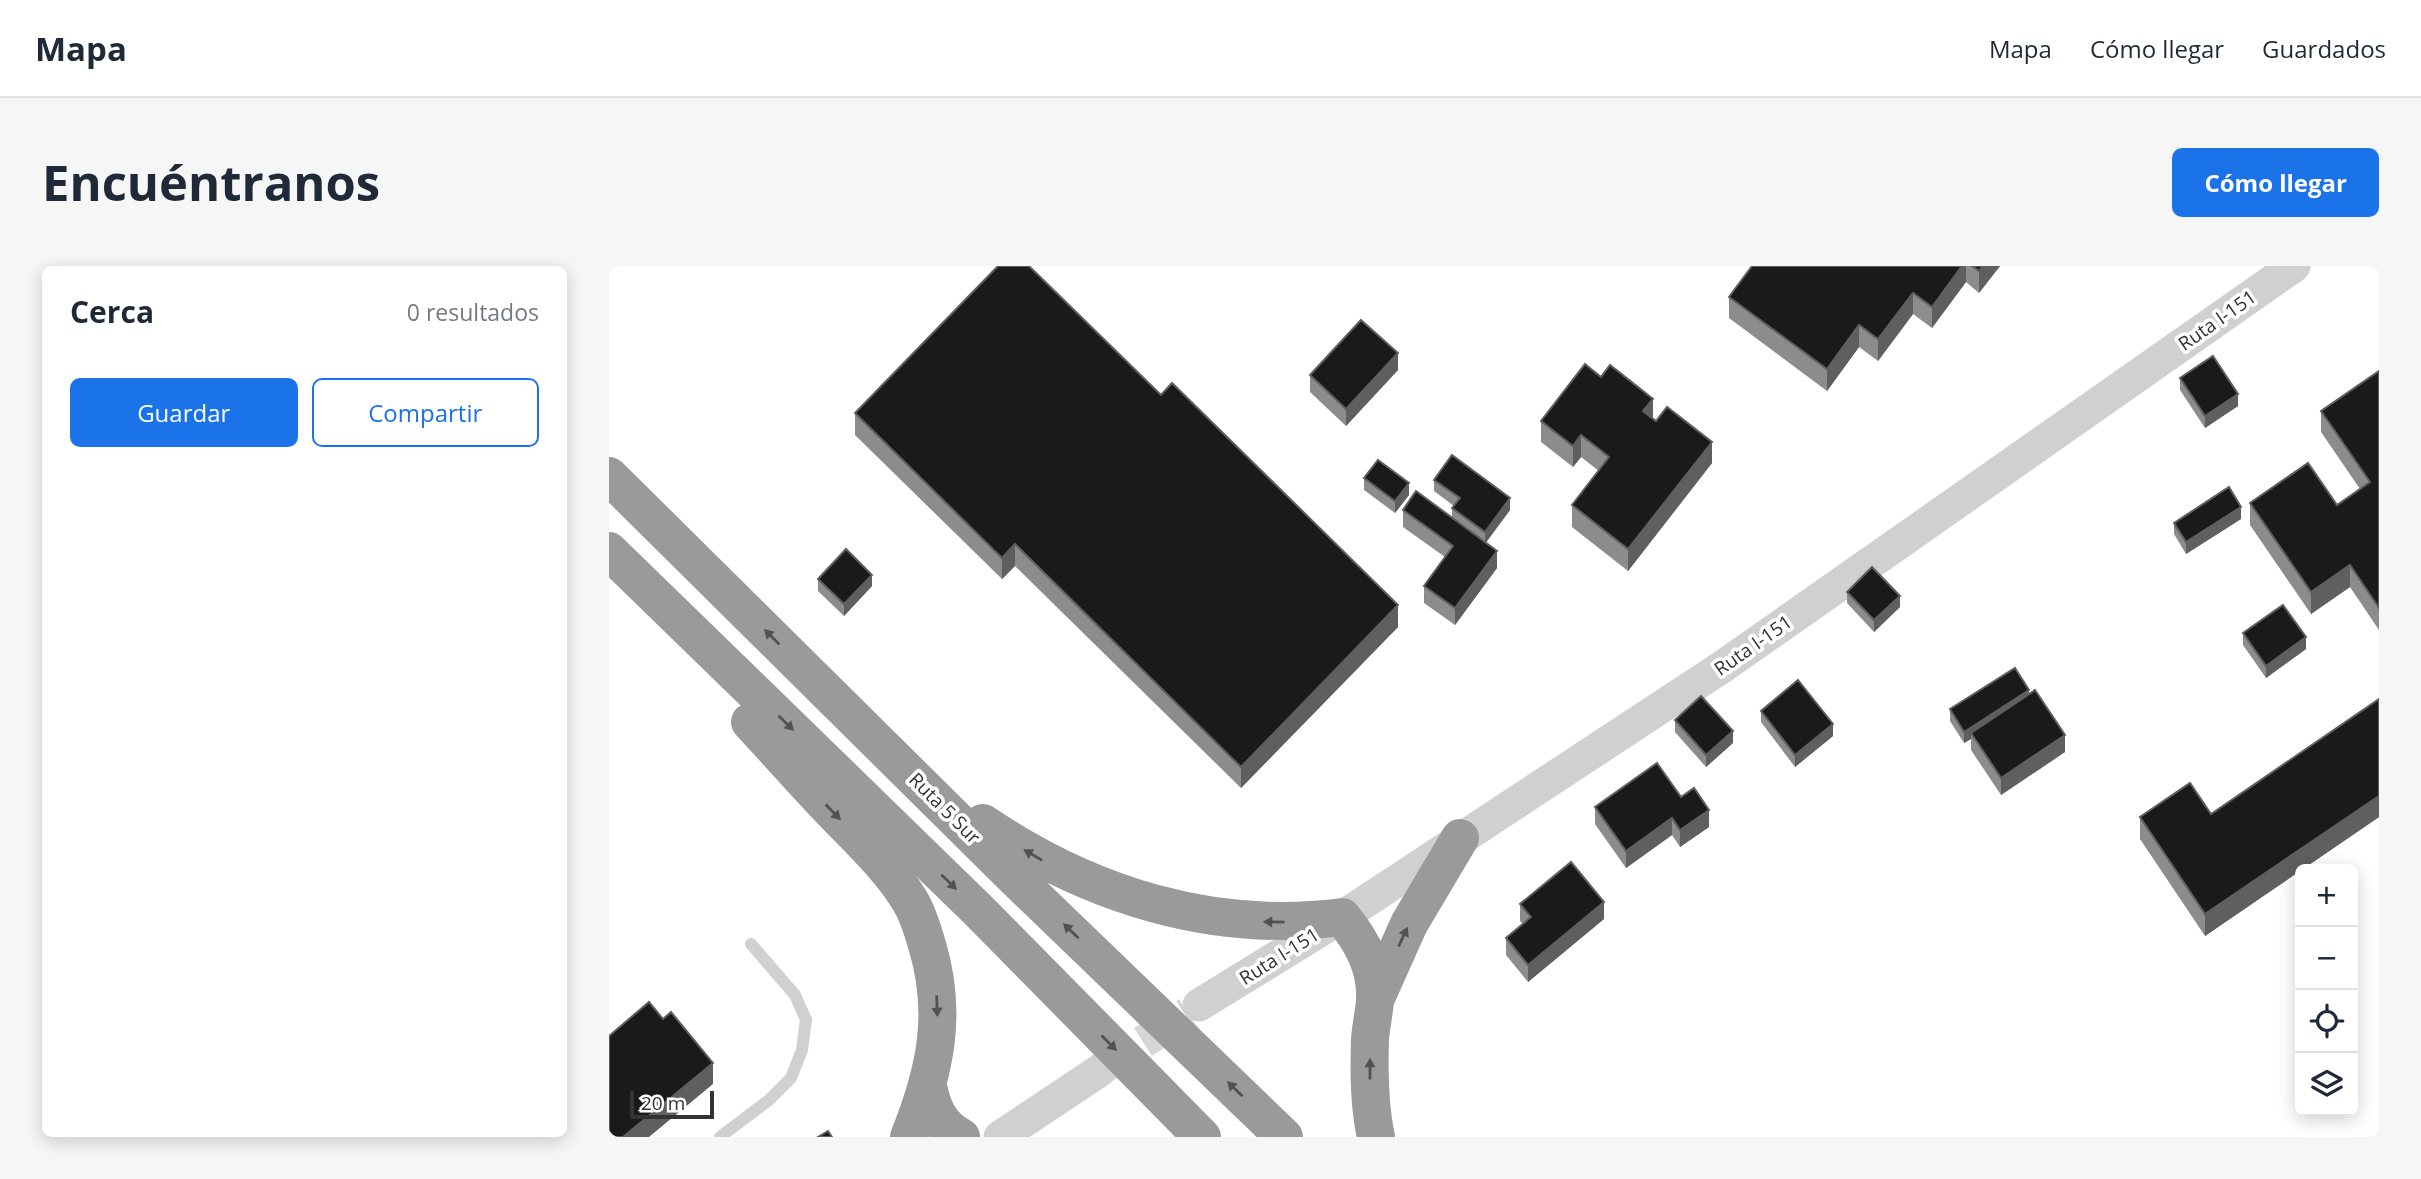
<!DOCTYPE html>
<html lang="es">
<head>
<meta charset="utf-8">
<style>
	:root { --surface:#fff; --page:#f6f6f7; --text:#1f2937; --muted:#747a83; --line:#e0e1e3; --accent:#1a73e8 }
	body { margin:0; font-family:"Open Sans",sans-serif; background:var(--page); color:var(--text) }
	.controls { position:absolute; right:21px; bottom:21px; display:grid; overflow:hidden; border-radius:10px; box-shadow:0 4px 18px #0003 }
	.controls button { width:63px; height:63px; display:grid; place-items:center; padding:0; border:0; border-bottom:2px solid var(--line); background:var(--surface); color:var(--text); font:35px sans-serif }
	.scale { position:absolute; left:21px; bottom:18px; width:84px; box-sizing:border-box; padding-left:7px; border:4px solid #333; border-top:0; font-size:19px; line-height:24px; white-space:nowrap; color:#333; -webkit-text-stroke:5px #fff; paint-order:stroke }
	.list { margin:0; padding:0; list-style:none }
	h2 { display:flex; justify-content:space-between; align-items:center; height:91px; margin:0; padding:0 28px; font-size:30px }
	h2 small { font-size:23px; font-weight:400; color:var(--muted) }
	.actions { display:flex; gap:14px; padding:21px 28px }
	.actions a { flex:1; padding:16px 0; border:2px solid var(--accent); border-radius:10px; text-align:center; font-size:24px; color:var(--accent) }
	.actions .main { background:var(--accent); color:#fff }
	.icon { flex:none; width:38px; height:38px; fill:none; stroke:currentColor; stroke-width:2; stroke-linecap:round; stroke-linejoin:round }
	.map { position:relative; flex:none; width:1770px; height:871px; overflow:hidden; border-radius:10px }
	header { display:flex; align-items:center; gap:42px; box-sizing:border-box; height:98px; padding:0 35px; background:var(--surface); border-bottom:2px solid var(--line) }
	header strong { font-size:33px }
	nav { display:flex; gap:38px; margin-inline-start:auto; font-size:24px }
	.intro { display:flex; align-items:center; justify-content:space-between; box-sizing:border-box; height:168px; padding:0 42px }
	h1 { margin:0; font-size:49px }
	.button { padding:18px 32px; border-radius:10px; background:var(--accent); color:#fff; font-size:24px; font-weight:700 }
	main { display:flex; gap:42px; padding:0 42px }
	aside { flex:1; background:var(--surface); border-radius:10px; box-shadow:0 4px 18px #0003 }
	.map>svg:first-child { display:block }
</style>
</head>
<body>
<header>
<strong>Mapa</strong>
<nav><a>Mapa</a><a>Cómo llegar</a><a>Guardados</a></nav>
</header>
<div class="intro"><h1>Encuéntranos</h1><a class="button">Cómo llegar</a></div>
<main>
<aside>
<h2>Cerca<small>0 resultados</small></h2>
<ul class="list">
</ul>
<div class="actions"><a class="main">Guardar</a><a>Compartir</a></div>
</aside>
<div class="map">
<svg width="1770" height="871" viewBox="0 0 1770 871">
	<rect width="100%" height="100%" fill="#fff"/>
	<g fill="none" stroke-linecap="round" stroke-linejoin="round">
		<path stroke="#d6d6d6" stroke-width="33" stroke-dasharray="33 17" stroke-linecap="butt" d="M492,803L579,747"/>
		<path stroke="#d0d0d0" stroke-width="12" d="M111,871L160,834L182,812L193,784L197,754L186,729L142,678"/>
		<g stroke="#d0d0d0" stroke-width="33">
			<path d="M590,739L733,651L1113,401L1685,0"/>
			<path d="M391,871L490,805"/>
		</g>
		<g stroke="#9a9a9a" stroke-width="38">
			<path d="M0,210L404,610L675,871"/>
			<path d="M0,285L369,644L593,871"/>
			<path d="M141,456C169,486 196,517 224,546C250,573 282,603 301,635C309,648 314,665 318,679C339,748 326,806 300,871"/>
			<path d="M374,557C480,629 604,668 733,651C753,675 768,702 766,735C765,747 762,760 761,773C760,806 760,839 767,871"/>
			<path d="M766,734L800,658L851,572"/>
			<path d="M319,820C323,842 331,860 352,871"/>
		</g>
	</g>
	<g fill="#8c8c8c">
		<path d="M1143,0H1391L1370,27L1357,16L1323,62L1304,48L1269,95L1250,81L1218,125L1120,52V31Z"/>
		<path d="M789,104L737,160L701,126V109Z"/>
		<path d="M1770,105V364L1741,321L1702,348L1641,259V237L1728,239L1751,223L1712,166V145Z"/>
		<path d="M1571,112L1629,140L1596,162L1571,124Z"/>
		<path d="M246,147L789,361L632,522L406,300L393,313L246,169Z"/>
		<path d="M1044,152L1103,197L1019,305L963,261V239L990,205L972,191L964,201L932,176V155Z"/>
		<path d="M755,212L800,229L786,247L755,224Z"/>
		<path d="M825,214L901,244L877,276L888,302L846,359L815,337V320L836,291L794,261V244L843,252V242L845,240L825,225Z"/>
		<path d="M1632,253L1577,288L1565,268V257Z"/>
		<path d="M209,313L263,320L235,350L209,325Z"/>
		<path d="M1238,326L1291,341L1265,366L1238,337Z"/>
		<path d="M1634,367L1697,383L1657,412L1634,379Z"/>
		<path d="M1420,428L1456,486L1392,529L1362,484V473L1355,477L1341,455V443Z"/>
		<path d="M1770,433V551L1694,603H1691V605L1596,670L1531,573V551L1602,548Z"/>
		<path d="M1152,445L1224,470L1186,501L1152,456Z"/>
		<path d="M1066,454L1124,477L1097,501L1066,466Z"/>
		<path d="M1072,531L1100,561L1071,581L1063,569L1017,602L986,558V541Z"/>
		<path d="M911,638L995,653L919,716L897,689V672L914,658L911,655Z"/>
	</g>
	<g fill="#5f5f5f">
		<path d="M1353,0H1357V16L1323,62V41Z"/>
		<path d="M1374,0H1391L1370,27V5Z"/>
		<path d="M1304,27V48L1269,95V73Z"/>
		<path d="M1250,59V81L1218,125V103Z"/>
		<path d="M789,87V104L737,160V143Z"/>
		<path d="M1629,128V140L1596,162V150Z"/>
		<path d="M1044,133V155L1034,145Z"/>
		<path d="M972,169V191L964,201V180Z"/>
		<path d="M1103,176V197L1019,305V283Z"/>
		<path d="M800,217V229L786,247V235Z"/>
		<path d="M901,232V244L876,278V266Z"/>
		<path d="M1632,241V253L1577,288V276Z"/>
		<path d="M406,278V300L393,313V292Z"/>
		<path d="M888,285V302L846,359V342Z"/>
		<path d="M1741,299V321L1702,348V326Z"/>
		<path d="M263,309V320L235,350V338Z"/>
		<path d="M1291,330V341L1265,366V354Z"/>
		<path d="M789,339V361L632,522V501Z"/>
		<path d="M1697,371V383L1657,412V400Z"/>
		<path d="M1420,424V436L1362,467V473L1355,477V466Z"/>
		<path d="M1224,458V470L1186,501V489Z"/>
		<path d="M1124,465V477L1097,501V489Z"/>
		<path d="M1456,469V486L1392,529V512Z"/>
		<path d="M1770,530V551L1694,603H1691V605L1596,670V648Z"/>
		<path d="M1100,544V561L1071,581V564Z"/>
		<path d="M1063,552V569L1017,602V585Z"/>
		<path d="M995,636V653L919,716V699Z"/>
		<path d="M104,797V818L40,871H14Z"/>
	</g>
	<g fill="#1a1a1a" stroke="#5f5f5f" stroke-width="2">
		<path d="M389,0H420L552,129L563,117L789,339L632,501L406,278L393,292L246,147Z"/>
		<path d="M1143,0H1353L1323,41L1304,27L1269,73L1250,59L1218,103L1120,31Z"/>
		<path d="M1363,0H1374L1370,5Z"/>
		<path d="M752,54L789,87L737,143L701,109Z"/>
		<path d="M1604,90L1629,128L1596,150L1571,112Z"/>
		<path d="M976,98L992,111L1001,99L1044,133L1034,145L1047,155L1058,141L1103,176L1019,283L963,239L1000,191L972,169L964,180L932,155Z"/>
		<path d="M1770,105V342L1741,299L1702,326L1641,237L1699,197L1728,239L1761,216L1712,145Z"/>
		<path d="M843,189L901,232L876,266L843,242L851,232L825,214Z"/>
		<path d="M769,194L800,217L786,235L755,212Z"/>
		<path d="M1620,221L1632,241L1577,276L1565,257Z"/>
		<path d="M807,225L888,285L846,342L815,320L844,280L794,244Z"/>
		<path d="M237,283L263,309L235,338L209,313Z"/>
		<path d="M1263,301L1291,330L1265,354L1238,326Z"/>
		<path d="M1674,339L1697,371L1657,400L1634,367Z"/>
		<path d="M1406,402L1420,424L1355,466L1341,443Z"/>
		<path d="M1189,414L1224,458L1186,489L1152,445Z"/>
		<path d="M1426,424L1456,469L1392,512L1362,467Z"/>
		<path d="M1092,430L1124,465L1097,489L1066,454Z"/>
		<path d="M1770,433V530L1596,648L1531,551L1581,517L1602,548Z"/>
		<path d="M1048,497L1072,531L1085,522L1100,544L1071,564L1063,552L1017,585L986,541Z"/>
		<path d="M962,596L995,636L919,699L897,672L922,651L911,638Z"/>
		<path d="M40,736L54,753L62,746L104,797L14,871H0V770Z"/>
		<path d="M219,865L223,871H209Z"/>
	</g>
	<defs><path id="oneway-solid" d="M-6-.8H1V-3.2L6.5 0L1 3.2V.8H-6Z" transform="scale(1.75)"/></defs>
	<g fill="#525252">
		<use href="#oneway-solid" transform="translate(163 371) rotate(-135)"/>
		<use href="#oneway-solid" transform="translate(177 457) rotate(44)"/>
		<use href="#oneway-solid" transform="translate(224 546) rotate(46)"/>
		<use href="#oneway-solid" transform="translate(424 589) rotate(-150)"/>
		<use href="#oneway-solid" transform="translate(340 616) rotate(44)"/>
		<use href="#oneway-solid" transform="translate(665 656) rotate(-179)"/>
		<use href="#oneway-solid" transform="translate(462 665) rotate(-136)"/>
		<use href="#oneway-solid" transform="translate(794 671) rotate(-65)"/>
		<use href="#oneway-solid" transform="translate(328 740) rotate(88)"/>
		<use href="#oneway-solid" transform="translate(500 777) rotate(45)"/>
		<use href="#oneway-solid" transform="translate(761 803) rotate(-90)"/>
		<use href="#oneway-solid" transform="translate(626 823) rotate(-136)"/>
	</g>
	<g text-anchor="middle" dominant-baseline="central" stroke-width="7" stroke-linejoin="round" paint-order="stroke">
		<g font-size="19" fill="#333" stroke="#fff">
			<text transform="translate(1608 54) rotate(-35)">Ruta I-151</text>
			<text transform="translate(1144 379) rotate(-35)">Ruta I-151</text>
			<text transform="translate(336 542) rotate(45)">Ruta 5 Sur</text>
			<text transform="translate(670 690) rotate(-32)">Ruta I-151</text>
		</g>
	</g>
</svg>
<div class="controls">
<button>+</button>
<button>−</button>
<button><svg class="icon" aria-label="locate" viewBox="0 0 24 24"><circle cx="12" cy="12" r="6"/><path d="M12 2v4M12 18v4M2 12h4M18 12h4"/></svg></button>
<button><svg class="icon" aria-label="layers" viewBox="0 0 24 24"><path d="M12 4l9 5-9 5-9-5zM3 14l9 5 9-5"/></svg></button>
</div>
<div class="scale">20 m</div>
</div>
</main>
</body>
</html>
